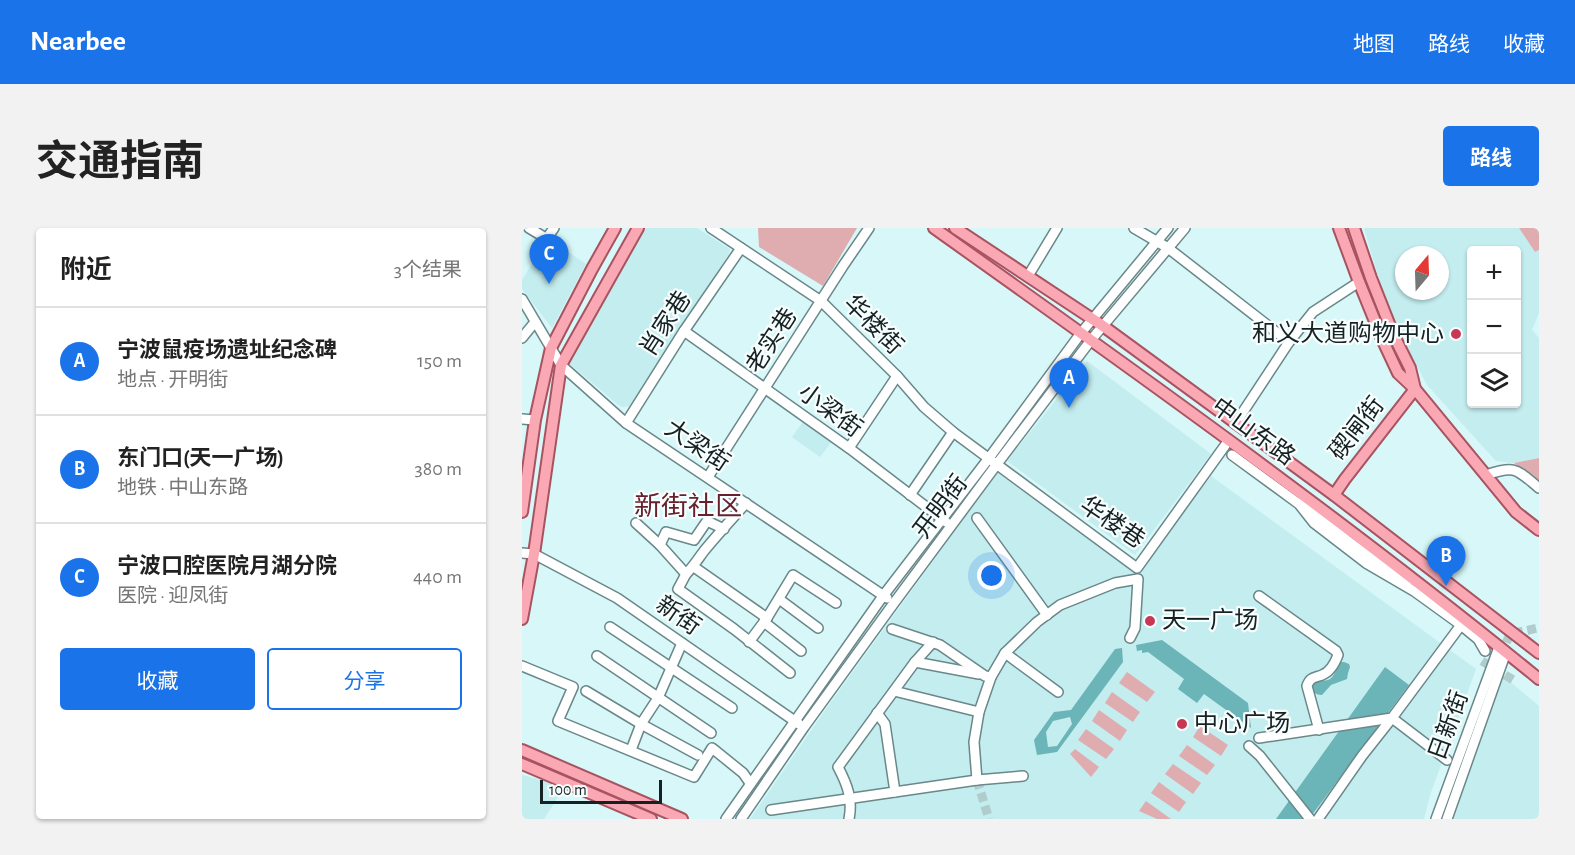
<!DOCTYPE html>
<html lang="zh">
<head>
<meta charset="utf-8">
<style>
	:root { --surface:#fff; --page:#f2f2f2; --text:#222; --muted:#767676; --line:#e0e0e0; --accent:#1a73e8 }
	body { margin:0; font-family:"Alegreya Sans","Noto Sans SC",sans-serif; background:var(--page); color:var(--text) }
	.controls { position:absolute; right:18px; top:18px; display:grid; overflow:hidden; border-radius:6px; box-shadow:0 2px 4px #0004 }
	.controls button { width:54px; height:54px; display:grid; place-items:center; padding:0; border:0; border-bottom:2px solid var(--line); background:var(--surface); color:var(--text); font:30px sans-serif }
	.compass { position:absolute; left:873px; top:18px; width:54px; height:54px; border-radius:50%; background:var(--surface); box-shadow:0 2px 4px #0004; rotate:19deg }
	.scale { position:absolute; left:18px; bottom:15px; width:122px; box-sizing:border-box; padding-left:6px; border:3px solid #152122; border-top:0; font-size:16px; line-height:21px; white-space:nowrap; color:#152122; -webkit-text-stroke:4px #f8fefe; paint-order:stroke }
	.you { position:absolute; left:470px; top:348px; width:21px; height:21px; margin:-15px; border:4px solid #fff; border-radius:50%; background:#1a73e8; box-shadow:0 0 0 9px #1a73e833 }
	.badge { display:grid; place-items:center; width:39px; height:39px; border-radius:50%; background:var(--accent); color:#fff; font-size:20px; font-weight:700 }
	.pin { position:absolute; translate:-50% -50px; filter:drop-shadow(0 2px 3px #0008) }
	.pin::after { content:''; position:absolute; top:32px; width:21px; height:18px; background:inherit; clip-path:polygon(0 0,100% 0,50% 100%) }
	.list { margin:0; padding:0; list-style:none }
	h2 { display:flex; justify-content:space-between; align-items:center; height:78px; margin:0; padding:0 24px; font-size:26px }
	h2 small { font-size:20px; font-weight:400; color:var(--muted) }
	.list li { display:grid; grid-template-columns:39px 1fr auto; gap:18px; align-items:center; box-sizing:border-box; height:108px; padding:0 24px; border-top:2px solid var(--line) }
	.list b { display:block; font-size:22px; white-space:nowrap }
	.list p { margin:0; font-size:20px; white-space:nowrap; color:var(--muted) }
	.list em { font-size:20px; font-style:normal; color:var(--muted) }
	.actions { display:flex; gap:12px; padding:18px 24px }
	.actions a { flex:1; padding:14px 0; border:2px solid var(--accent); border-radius:6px; text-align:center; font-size:21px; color:var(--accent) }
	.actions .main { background:var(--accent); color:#fff }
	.icon { flex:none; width:33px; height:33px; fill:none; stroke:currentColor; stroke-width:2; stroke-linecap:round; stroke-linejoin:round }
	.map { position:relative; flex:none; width:1017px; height:591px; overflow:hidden; border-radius:6px }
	header { display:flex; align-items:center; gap:36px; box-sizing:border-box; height:84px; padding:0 30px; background:var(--accent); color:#fff }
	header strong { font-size:28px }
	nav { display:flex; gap:33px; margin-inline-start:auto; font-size:21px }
	.intro { display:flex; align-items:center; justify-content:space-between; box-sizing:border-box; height:144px; padding:0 36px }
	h1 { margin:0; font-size:42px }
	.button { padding:15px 27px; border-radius:6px; background:var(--accent); color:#fff; font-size:21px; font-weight:700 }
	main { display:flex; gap:36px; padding:0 36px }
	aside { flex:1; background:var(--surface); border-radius:6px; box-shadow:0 2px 4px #0004 }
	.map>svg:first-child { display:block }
</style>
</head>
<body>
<header>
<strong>Nearbee</strong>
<nav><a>地图</a><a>路线</a><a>收藏</a></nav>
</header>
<div class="intro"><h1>交通指南</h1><a class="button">路线</a></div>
<main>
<aside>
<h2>附近<small>3个结果</small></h2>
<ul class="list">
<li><span class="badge">A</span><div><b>宁波鼠疫场遗址纪念碑</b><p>地点 · 开明街</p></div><em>150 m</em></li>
<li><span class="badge">B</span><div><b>东门口(天一广场)</b><p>地铁 · 中山东路</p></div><em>380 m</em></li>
<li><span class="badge">C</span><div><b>宁波口腔医院月湖分院</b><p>医院 · 迎凤街</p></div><em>440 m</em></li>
</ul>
<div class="actions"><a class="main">收藏</a><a>分享</a></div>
</aside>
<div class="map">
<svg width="1017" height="591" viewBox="0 0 1017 591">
	<rect width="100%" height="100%" fill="#d7f7f8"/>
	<g fill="#c4edef" fill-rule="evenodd">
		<path d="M121,0H175L208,21L207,26L109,178L100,179L94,175L48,136L49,131Z"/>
		<path d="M842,0H997L1013,24L1017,22V85L1010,102L1017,110V230L992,235L974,233L905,157L866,82ZM950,22H994V176H950ZM882,27H918V63H882Z"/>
		<path d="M26,10L64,36L30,100L0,61V52Z"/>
		<path d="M565,133L689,226L613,327L485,233Z"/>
		<path d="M283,191L311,212L298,229L270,209Z"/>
		<path d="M477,242L616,346L689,248L954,441L908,567L902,591H228L306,478Z"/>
		<path d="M980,447L1017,478V591H931Z"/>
		<path d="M0,547L43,558L22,591H0Z"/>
	</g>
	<g fill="#dfadb0">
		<path d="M236,0H335L301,58L237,19Z"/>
		<path d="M997,0H1017V22L1013,24Z"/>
		<path d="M1017,230V255L992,235Z"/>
		<path d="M605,444L633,464L625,474L597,455Z"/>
		<path d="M590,464L618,484L611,494L583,475Z"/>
		<path d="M577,482L605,502L598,513L570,493Z"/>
		<path d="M678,498L706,517L699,528L671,509Z"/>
		<path d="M564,501L592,521L584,531L556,512Z"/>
		<path d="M665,517L693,537L685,547L657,528Z"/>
		<path d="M553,521L577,539L569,549L548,526Z"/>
		<path d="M651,536L679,555L671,566L643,546Z"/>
		<path d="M637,554L664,574L657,584L629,565Z"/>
		<path d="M624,573L649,591H635L617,583Z"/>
	</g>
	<g fill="#6bb4b8" fill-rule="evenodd">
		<path d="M640,412L726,475L729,500L682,466L675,475L656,461L662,451L626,424L620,425V422L615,423L614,417Z"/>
		<path d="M600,420L601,434L535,524L515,527L512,512L532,484L549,482L593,421ZM548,489L550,496L535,518L526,519L524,504L531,493Z"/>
		<path d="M818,434H822L827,436L828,439L826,445L825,451L809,457L800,467C792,467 787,462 791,454C796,452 803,453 806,452C813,450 814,439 818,434Z"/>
		<path d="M863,439L887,457L787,591H754Z"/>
	</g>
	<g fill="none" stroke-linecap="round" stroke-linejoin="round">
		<g stroke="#b0cccd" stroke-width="9" stroke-dasharray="9 4.5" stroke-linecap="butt">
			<path d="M979,427L988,406L1016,400"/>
			<path d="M960,433L993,453"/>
			<path d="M455,552L467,591"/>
		</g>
		<defs>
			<g id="minor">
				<path d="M7,0L22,9L25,10L32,0"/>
				<path d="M189,0L299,73L375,148L402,179L431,204L615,340L707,212"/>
				<path d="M612,0L646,20L767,114"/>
				<path d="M506,48L535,0"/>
				<path d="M0,71L39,137L104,195L365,370"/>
				<path d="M162,103L327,220L424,294"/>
				<path d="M0,110L13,94"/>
				<path d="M0,191L13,192"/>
				<path d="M104,195L162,103L219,20"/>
				<path d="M713,196L767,114L791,84L837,54"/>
				<path d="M327,220L375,148"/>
				<path d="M710,227L777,276L792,295L844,335L892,363L939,397L956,411L963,423"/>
				<path d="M964,247C994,237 994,241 1017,260"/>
				<path d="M186,249L321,38L347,0"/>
				<path d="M388,267L431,204"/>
				<path d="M782,274C794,289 810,300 825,312C845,327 865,343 889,352"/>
				<path d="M455,290L525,387"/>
				<path d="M114,295L138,317"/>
				<path d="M202,301L185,293L172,312L144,304L138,317L164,346C171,339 176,331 182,323C195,307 210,291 224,275"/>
				<path d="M0,325L12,326L95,370L277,496"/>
				<path d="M172,339L245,390"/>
				<path d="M164,346L156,361L212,401L268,445"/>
				<path d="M737,368L814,423L816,427C813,435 808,444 800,447C792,450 788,449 785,458L797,502"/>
				<path d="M257,371L296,400"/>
				<path d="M242,394L279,423"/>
				<path d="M88,399L210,480"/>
				<path d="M370,401L418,417L463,448L469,449"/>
				<path d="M227,414L245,390L271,347L314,375"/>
				<path d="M411,414L393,434L457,446"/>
				<path d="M483,425L536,464"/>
				<path d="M75,428L189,505"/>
				<path d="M0,438L51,459L36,493L172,549L190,520L221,545L228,555"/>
				<path d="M64,463L119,496L176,527"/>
				<path d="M372,463L457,484"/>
				<path d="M355,485L363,496L373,564"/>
				<path d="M737,510L870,490L939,397"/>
				<path d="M727,518L738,528L788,591"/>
				<path d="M109,522L119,496L136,470L160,415"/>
				<path d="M455,552L452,514L457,484L469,449L483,425L515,394L538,377L593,355L616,351L613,400L608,410"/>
				<path d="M249,582L455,552L501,548"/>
				<path d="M204,591L361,368L467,230L559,105L646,0"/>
				<path d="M219,591L282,499L372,375L475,236L569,112L663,0"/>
				<path d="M327,591C331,571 325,556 316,539L393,434"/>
				<path d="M796,591L840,528L870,490L925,532"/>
				<path d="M914,591L977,419"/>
				<path d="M925,591L984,424"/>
			</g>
			<g id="major">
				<path d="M412,0C617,146 822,292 1017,451"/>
				<path d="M433,0L581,98L812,267L1017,425"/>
				<path d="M832,0L849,50L872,108L888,140L893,161L994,284L1017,302"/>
				<path d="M812,267L823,251L893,161L876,145L861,113L837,54L817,0"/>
				<path d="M0,284L13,192L29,120L70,41L93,0"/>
				<path d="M0,391L12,326L39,137L116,0"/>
				<path d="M0,522L160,591"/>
				<path d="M0,536L129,591"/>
			</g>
		</defs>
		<use href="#minor" stroke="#6a8789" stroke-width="12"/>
		<use href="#major" stroke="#a85360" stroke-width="14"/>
		<use href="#minor" stroke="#fff" stroke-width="9"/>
		<use href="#major" stroke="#faa8b3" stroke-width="10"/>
	</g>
	<g fill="#c83855" stroke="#f8fefe" stroke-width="2">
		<circle cx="934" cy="106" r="6"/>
		<circle cx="628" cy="393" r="6"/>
		<circle cx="660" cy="496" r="6"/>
	</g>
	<g text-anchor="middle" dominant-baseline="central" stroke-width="4.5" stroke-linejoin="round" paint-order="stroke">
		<g font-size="24" fill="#152122" stroke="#f8fefe">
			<text transform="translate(144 96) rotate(-57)">肖家巷</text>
			<text transform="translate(351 97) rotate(45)">华楼街</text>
			<text transform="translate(250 113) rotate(-57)">老实巷</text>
			<text transform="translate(308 183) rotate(36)">小梁街</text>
			<text transform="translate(835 201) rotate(-52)">碶闸街</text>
			<text transform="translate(731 204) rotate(36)">中山东路</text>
			<text transform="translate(175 218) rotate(34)">大梁街</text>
			<text transform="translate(419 279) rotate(-53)">开明街</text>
			<text transform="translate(590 295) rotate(34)">华楼巷</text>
			<text transform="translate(156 388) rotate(35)">新街</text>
			<text transform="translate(927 498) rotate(-70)">日新街</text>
		</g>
		<g font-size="24" fill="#152122" stroke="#f8fefe" text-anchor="start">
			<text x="922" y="106" text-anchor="end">和义大道购物中心</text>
			<text x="640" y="393">天一广场</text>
			<text x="672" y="496">中心广场</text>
		</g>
		<g font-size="27" fill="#67212d" stroke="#f8fefe">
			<text x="166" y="278">新街社区</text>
		</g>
	</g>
</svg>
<div class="controls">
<button>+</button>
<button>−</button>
<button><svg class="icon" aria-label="layers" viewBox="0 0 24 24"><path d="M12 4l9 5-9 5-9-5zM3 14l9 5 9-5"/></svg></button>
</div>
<svg class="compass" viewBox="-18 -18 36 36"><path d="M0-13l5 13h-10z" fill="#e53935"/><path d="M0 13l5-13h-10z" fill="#767676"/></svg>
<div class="scale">100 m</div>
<div class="you"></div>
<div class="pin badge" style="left:547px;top:180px">A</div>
<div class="pin badge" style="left:924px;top:358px">B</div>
<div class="pin badge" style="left:27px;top:56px">C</div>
</div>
</main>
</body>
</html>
